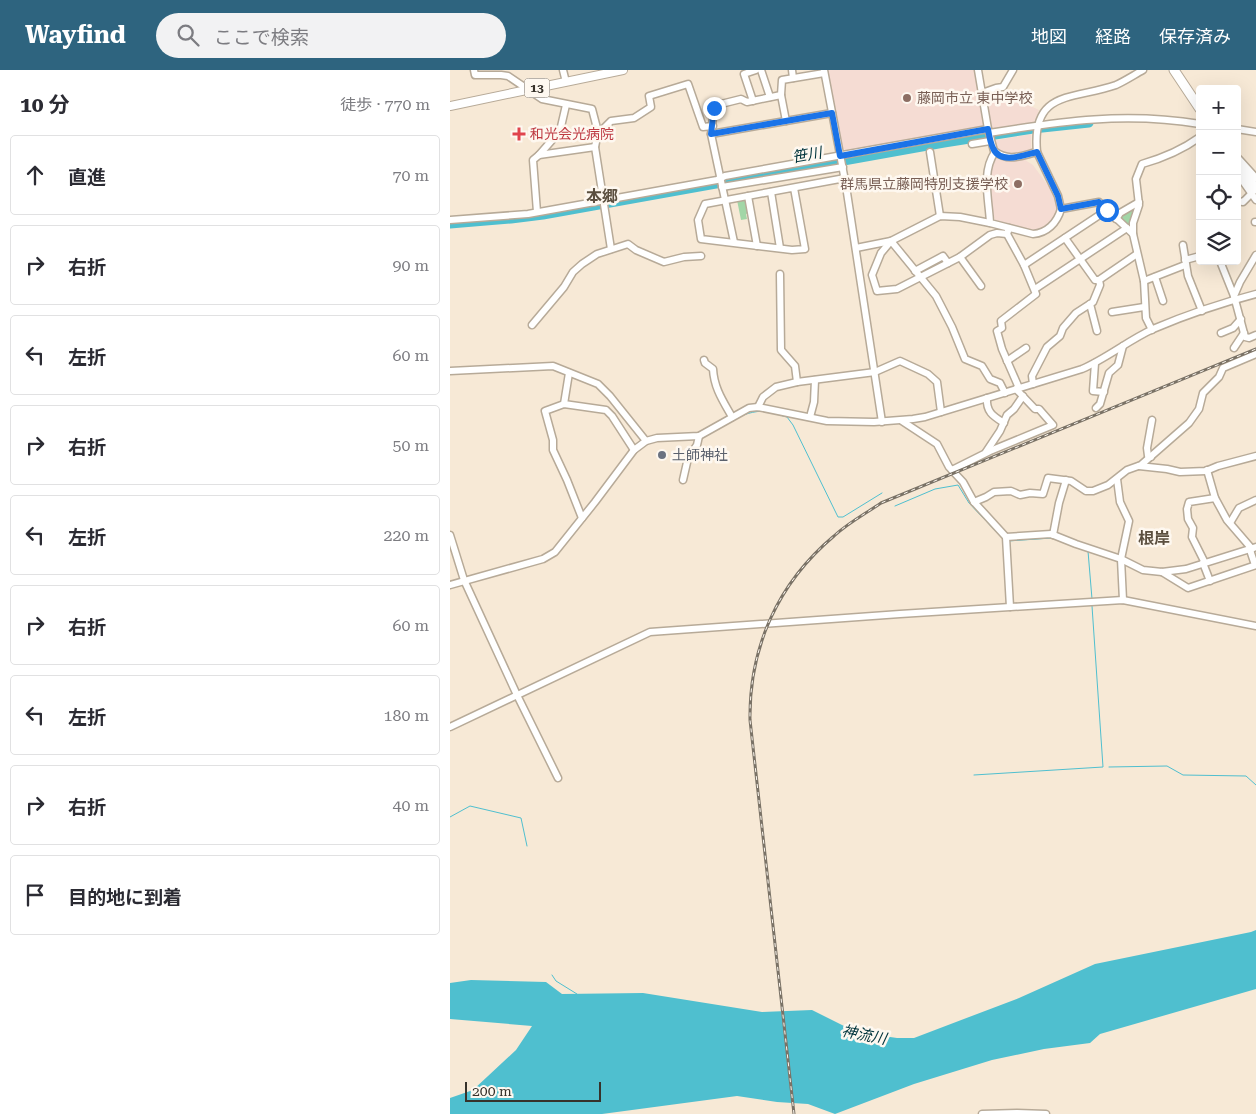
<!DOCTYPE html>
<html lang="ja">
<head>
<meta charset="utf-8">
<style>
	:root { --surface:#fff; --page:#f2f2f3; --text:#2b2b33; --muted:#7c7c81; --line:#e1e1e2; --accent:#2e647f }
	body { margin:0; font-family:"Roboto Serif","Noto Sans JP",serif; background:var(--page); color:var(--text) }
	.controls { position:absolute; right:15px; top:15px; display:grid; overflow:hidden; border-radius:5px; box-shadow:0 5px 20px #0002 }
	.controls button { width:45px; height:45px; display:grid; place-items:center; padding:0; border:0; border-bottom:1px solid var(--line); background:var(--surface); color:var(--text); font:25px sans-serif }
	.scale { position:absolute; left:15px; bottom:12px; width:136px; box-sizing:border-box; padding-left:5px; border:2px solid #37322b; border-top:0; font-size:14px; line-height:18px; white-space:nowrap; color:#37322b; -webkit-text-stroke:4px #fef8f0; paint-order:stroke }
	.stop { position:absolute; width:15px; height:15px; margin:-11px; border:4px solid #1a73e8; border-radius:50%; background:#fff }
	.stop.end { background:#1a73e8; border-color:#fff; box-shadow:0 1px 5px #0008 }
	.list { margin:0; padding:0; list-style:none }
	h2 { display:flex; justify-content:space-between; align-items:center; height:65px; margin:0; padding:0 20px; font-size:21px }
	h2 small { font-size:16px; font-weight:400; color:var(--muted) }
	.list li { display:grid; grid-template-columns:32px 1fr auto; gap:15px; align-items:center; box-sizing:border-box; height:80px; margin:0 10px 10px; padding:0 10px; border:1px solid var(--line); border-radius:5px }
	.list b { display:block; font-size:19px; white-space:nowrap }
	.list em { font-size:16px; font-style:normal; color:var(--muted) }
	.icon { flex:none; width:28px; height:28px; fill:none; stroke:currentColor; stroke-width:2; stroke-linecap:round; stroke-linejoin:round }
	.map { position:relative; flex:none; width:806px; height:1044px; overflow:hidden }
	header { display:flex; align-items:center; gap:30px; box-sizing:border-box; height:70px; padding:0 25px; background:var(--accent); color:#fff }
	header strong { font-size:24px }
	nav { display:flex; gap:28px; margin-inline-start:auto; font-size:18px }
	.search { width:350px; height:45px; background:var(--page); display:flex; align-items:center; gap:12px; box-sizing:border-box; padding:0 18px; border-radius:28px; color:var(--muted); font-size:19px }
	main { display:flex }
	aside { flex:1; background:var(--surface) }
	.map>svg:first-child { display:block }
</style>
</head>
<body>
<header>
<strong>Wayfind</strong>
<div class="search"><svg class="icon" aria-label="search" viewBox="0 0 24 24"><circle cx="10" cy="10" r="6"/><path d="M15 15l6 6"/></svg>ここで検索</div>
<nav><a>地図</a><a>経路</a><a>保存済み</a></nav>
</header>
<main>
<aside>
<h2>10 分<small>徒歩 · 770 m</small></h2>
<ul class="list">
<li><svg class="icon" aria-label="ahead" viewBox="0 0 24 24"><path d="M12 20V5M6 11l6-6 6 6"/></svg><div><b>直進</b></div><em>70 m</em></li>
<li><svg class="icon" aria-label="right" viewBox="0 0 24 24"><path d="M7 20v-9h11M14 6l5 5-5 5"/></svg><div><b>右折</b></div><em>90 m</em></li>
<li><svg class="icon" aria-label="left" viewBox="0 0 24 24"><path d="M17 20v-9H6M10 6l-5 5 5 5"/></svg><div><b>左折</b></div><em>60 m</em></li>
<li><svg class="icon" aria-label="right" viewBox="0 0 24 24"><path d="M7 20v-9h11M14 6l5 5-5 5"/></svg><div><b>右折</b></div><em>50 m</em></li>
<li><svg class="icon" aria-label="left" viewBox="0 0 24 24"><path d="M17 20v-9H6M10 6l-5 5 5 5"/></svg><div><b>左折</b></div><em>220 m</em></li>
<li><svg class="icon" aria-label="right" viewBox="0 0 24 24"><path d="M7 20v-9h11M14 6l5 5-5 5"/></svg><div><b>右折</b></div><em>60 m</em></li>
<li><svg class="icon" aria-label="left" viewBox="0 0 24 24"><path d="M17 20v-9H6M10 6l-5 5 5 5"/></svg><div><b>左折</b></div><em>180 m</em></li>
<li><svg class="icon" aria-label="right" viewBox="0 0 24 24"><path d="M7 20v-9h11M14 6l5 5-5 5"/></svg><div><b>右折</b></div><em>40 m</em></li>
<li><svg class="icon" aria-label="arrive" viewBox="0 0 24 24"><path d="M6 21V4h12l-3 4 3 4H6"/></svg><div><b>目的地に到着</b></div></li>
</ul>
</aside>
<div class="map">
<svg width="806" height="1044" viewBox="0 0 806 1044">
	<rect width="100%" height="100%" fill="#f7e9d6"/>
	<g fill="#f5dcd3">
		<path d="M378,0H526L535,55L533,58L397,81L393,78Z"/>
		<path d="M554,19L572,32L589,40L583,54L541,61L535,24L547,20Z"/>
		<path d="M581,64V80L565,86H559L544,78L542,71Z"/>
		<path d="M547,86L558,91L575,90L583,95L604,124L609,142L599,157L584,162L546,151L542,144L539,104L544,87Z"/>
	</g>
	<g fill="#a2d6a7">
		<path d="M295,129L297,132L299,143L296,144L297,149L291,150L287,130Z"/>
		<path d="M688,134L682,158L669,148Z"/>
	</g>
	<path fill="#4fbfcf" d="M806,860V919L650,964L640,973L594,979L542,990L464,1014L385,1044L358,1034L327,1032L287,1026L152,1044H0V1028L23,1020L66,980L82,956L0,949V913L21,910L96,912L112,924L193,923L312,942L362,940L406,962L447,968H464L569,928L645,894L801,862Z"/>
	<path fill="#f7e9d6" d="M331,939H333L344,1036L342,1035Z"/>
	<g fill="none" stroke-linecap="round" stroke-linejoin="round">
		<g stroke="#4fbfcf" stroke-width="1">
			<path d="M319,342L337,347L343,355L388,447H393L432,423"/>
			<path d="M283,351C291,344 305,341 315,341"/>
			<path d="M445,436L485,419L508,415L519,433L554,470"/>
			<path d="M558,471L602,468"/>
			<path d="M638,481L642,529"/>
			<path d="M659,697L717,696L733,705L796,706L806,715"/>
			<path d="M524,705L653,697L642,536"/>
			<path d="M0,747L20,736L71,748L77,776"/>
			<path d="M102,905L106,911L127,924"/>
		</g>
		<path stroke="#4fbfcf" stroke-width="9" d="M0,154L61,149L93,145L494,73L583,59L639,53"/>
		<defs>
			<g id="minor">
				<path d="M24,0L25,5H51L58,6L92,29L142,39L148,62L145,77L161,179"/>
				<path d="M113,0L116,12"/>
				<path d="M311,0L320,27"/>
				<path d="M342,0L343,8"/>
				<path d="M374,0L396,116L432,352"/>
				<path d="M528,0L538,59L544,81C559,92 570,86 587,82L608,126L611,139L649,132L683,164"/>
				<path d="M532,23L546,18L553,17L563,0"/>
				<path d="M331,25L336,51"/>
				<path d="M303,31L294,4L306,0"/>
				<path d="M787,59L806,62"/>
				<path d="M148,62L151,61L161,51L184,48L201,37L199,26L238,14L253,57L263,56"/>
				<path d="M539,63C612,51 676,42 750,54"/>
				<path d="M261,64L382,43"/>
				<path d="M522,74L540,71"/>
				<path d="M480,82L490,146"/>
				<path d="M545,82C531,102 539,130 540,153L583,164C597,163 607,153 611,139"/>
				<path d="M587,82C581,19 624,30 666,15C675,11 684,5 693,0"/>
				<path d="M89,85L110,61L116,35"/>
				<path d="M787,87L806,108"/>
				<path d="M787,103L806,130"/>
				<path d="M272,117L393,97"/>
				<path d="M344,118L355,179L342,180L251,169L248,150L255,134L395,108"/>
				<path d="M321,122L330,178"/>
				<path d="M298,126L307,176"/>
				<path d="M787,131L793,132L801,124"/>
				<path d="M87,142L83,90L89,85L145,77"/>
				<path d="M666,149L670,143L689,132"/>
				<path d="M0,150L78,144L267,110L275,106L538,59"/>
				<path d="M805,152H806"/>
				<path d="M540,153L510,147L490,146L441,171L431,183L422,205L427,221L447,219L510,187L540,165L547,163L557,164"/>
				<path d="M559,158L557,164L574,195L586,224L551,251L552,258L547,261L552,279L569,318"/>
				<path d="M615,168L645,210H649"/>
				<path d="M284,172L261,64L264,38L267,35L291,29L297,32L331,25L332,10L374,3"/>
				<path d="M733,175L738,206L752,241"/>
				<path d="M406,178L441,171L486,226L502,257L515,289L532,296L540,309L550,313L555,323"/>
				<path d="M510,187L531,216"/>
				<path d="M735,190L750,186"/>
				<path d="M770,191L784,226L795,267L799,268L806,265"/>
				<path d="M574,195L657,140"/>
				<path d="M465,201L493,186L498,193"/>
				<path d="M330,204L331,280L345,296L347,312"/>
				<path d="M705,207L713,231"/>
				<path d="M694,211L735,195"/>
				<path d="M585,219L677,158"/>
				<path d="M784,226L790,212L806,185"/>
				<path d="M640,234L647,261"/>
				<path d="M662,242L694,237"/>
				<path d="M82,255L114,217L123,202L132,194L147,184L178,174L186,180L214,192L234,187L251,186"/>
				<path d="M702,260L696,248L694,211L683,164V153L689,135L686,109L692,94C713,88 732,80 750,67"/>
				<path d="M771,263L783,258L791,249"/>
				<path d="M784,278L794,263"/>
				<path d="M254,290L255,293L263,299C264,318 273,331 282,347"/>
				<path d="M557,291L576,278"/>
				<path d="M645,293L643,321L654,322"/>
				<path d="M0,301L103,296L148,314L160,326L196,371"/>
				<path d="M583,314L582,306L597,277L610,266L613,258L626,243L643,232L650,215L649,210L687,184"/>
				<path d="M537,328C536,342 543,346 554,353"/>
				<path d="M114,334L119,303"/>
				<path d="M308,337L313,327L326,317L347,312L425,302L450,291L478,304L487,312L491,342"/>
				<path d="M646,338L650,334L659,303L668,295L673,276"/>
				<path d="M360,347L364,332L365,310"/>
				<path d="M452,351L487,374L499,397L513,412L524,432L556,467L560,537"/>
				<path d="M536,382L550,361L557,345L564,339L573,326"/>
				<path d="M701,387L698,386L697,378L702,350"/>
				<path d="M689,396L717,399L730,402L756,401L768,396L806,386"/>
				<path d="M502,400L540,381L603,355L589,339H585L566,319"/>
				<path d="M757,400L765,428L777,450L802,479"/>
				<path d="M667,409L670,432L679,451L671,489L673,530"/>
				<path d="M233,410L238,388L247,375L249,366"/>
				<path d="M524,432L536,427L544,422L561,421L570,425L580,423L593,424L598,408L621,411L636,421H643L658,415L677,400L691,395L739,353L749,339L753,323L769,307L773,298L806,284"/>
				<path d="M132,448L117,410L103,380V370L95,341L114,334L156,340L162,346L184,380"/>
				<path d="M780,453L789,438L806,430"/>
				<path d="M0,465L14,510L67,625L108,708"/>
				<path d="M603,465L609,433L616,410"/>
				<path d="M556,467L601,464L626,474L671,489L693,500L712,502L736,499L806,477"/>
				<path d="M800,480L805,495"/>
				<path d="M753,493L760,511"/>
				<path d="M755,493L742,467L743,458L738,449L737,439L739,432L765,428"/>
				<path d="M712,502L738,518L806,495"/>
				<path d="M0,515L93,489L105,482L145,432L184,380L196,371L207,368L249,366L299,338L308,337L377,351L424,352L463,349L475,347L632,299C657,288 679,270 703,259C736,245 771,233 806,224"/>
				<path d="M0,657L200,562L450,544L673,530L806,556"/>
				<path d="M532,1044L567,1043L596,1044"/>
			</g>
			<path id="major" d="M0,36L173,0"/>
			<g id="highway">
				<path d="M724,0L750,39"/>
				<path d="M787,94L806,119"/>
			</g>
		</defs>
		<use href="#minor" stroke="#b7aa98" stroke-width="9"/>
		<use href="#major" stroke="#b7aa98" stroke-width="10"/>
		<use href="#highway" stroke="#b7aa98" stroke-width="11"/>
		<use href="#minor" stroke="#fff" stroke-width="6"/>
		<use href="#major" stroke="#fff" stroke-width="8"/>
		<use href="#highway" stroke="#fff" stroke-width="9"/>
		<defs>
			<path id="rail" d="M344,1044L300,650C299,577 328,513 384,466C398,453 415,444 431,433L806,279"/>
		</defs>
		<use href="#rail" stroke="#7a7266" stroke-width="3"/>
		<use href="#rail" stroke="#fef8f0" stroke-width="1" stroke-dasharray="4" stroke-linecap="butt"/>
	</g>
	<g fill="none" stroke-linecap="round" stroke-linejoin="round">
		<path stroke="#1a73e8" stroke-width="6" d="M264,38L261,64L382,43L390,86L538,59C539,65 540,72 543,78C550,95 574,85 587,82L608,126L611,139L649,132L657,140"/>
	</g>
	<g fill="#8d6e63" stroke="#fef8f0" stroke-width="2">
		<circle cx="457" cy="28" r="5"/>
		<circle cx="568" cy="114" r="5"/>
	</g>
	<path fill="#e0444e" stroke="#fef8f0" stroke-width="2" d="M66.5 56.5h5v5h5v5h-5v5h-5v-5h-5v-5h5z"/>
	<circle fill="#6b7280" stroke="#fef8f0" stroke-width="2" cx="212" cy="385" r="5"/>
	<g text-anchor="middle" dominant-baseline="central" stroke-width="5" stroke-linejoin="round" paint-order="stroke">
		<rect fill="#fef8f0" stroke="#736d66" stroke-width="1" x="74.5" y="8.5" width="25" height="19" rx="4"/>
		<g font-size="12" font-weight="bold" fill="#37322b">
			<text x="87" y="18">13</text>
		</g>
		<g font-size="14" fill="#785e54" stroke="#fef8f0" text-anchor="start">
			<text x="467" y="28">藤岡市立 東中学校</text>
			<text x="558" y="114" text-anchor="end">群馬県立藤岡特別支援学校</text>
		</g>
		<g font-size="14" fill="#be3a42" stroke="#fef8f0" text-anchor="start">
			<text x="80" y="64">和光会光病院</text>
		</g>
		<g font-size="14" fill="#5b616d" stroke="#fef8f0" text-anchor="start">
			<text x="222" y="385">土師神社</text>
		</g>
		<g font-size="15" font-style="italic" fill="#00343c" stroke="#fef8f0">
			<text transform="translate(357 85) rotate(-10)">笹川</text>
			<text transform="translate(414 965) rotate(11)">神流川</text>
		</g>
		<g font-size="16" font-weight="bold" fill="#5b4f3f" stroke="#fef8f0">
			<text x="152" y="126">本郷</text>
			<text x="704" y="468">根岸</text>
		</g>
	</g>
</svg>
<div class="controls">
<button>+</button>
<button>−</button>
<button><svg class="icon" aria-label="locate" viewBox="0 0 24 24"><circle cx="12" cy="12" r="6"/><path d="M12 2v4M12 18v4M2 12h4M18 12h4"/></svg></button>
<button><svg class="icon" aria-label="layers" viewBox="0 0 24 24"><path d="M12 4l9 5-9 5-9-5zM3 14l9 5 9-5"/></svg></button>
</div>
<div class="scale">200 m</div>
<div class="stop" style="left:657px;top:140px"></div>
<div class="stop end" style="left:264px;top:38px"></div>
</div>
</main>
</body>
</html>
